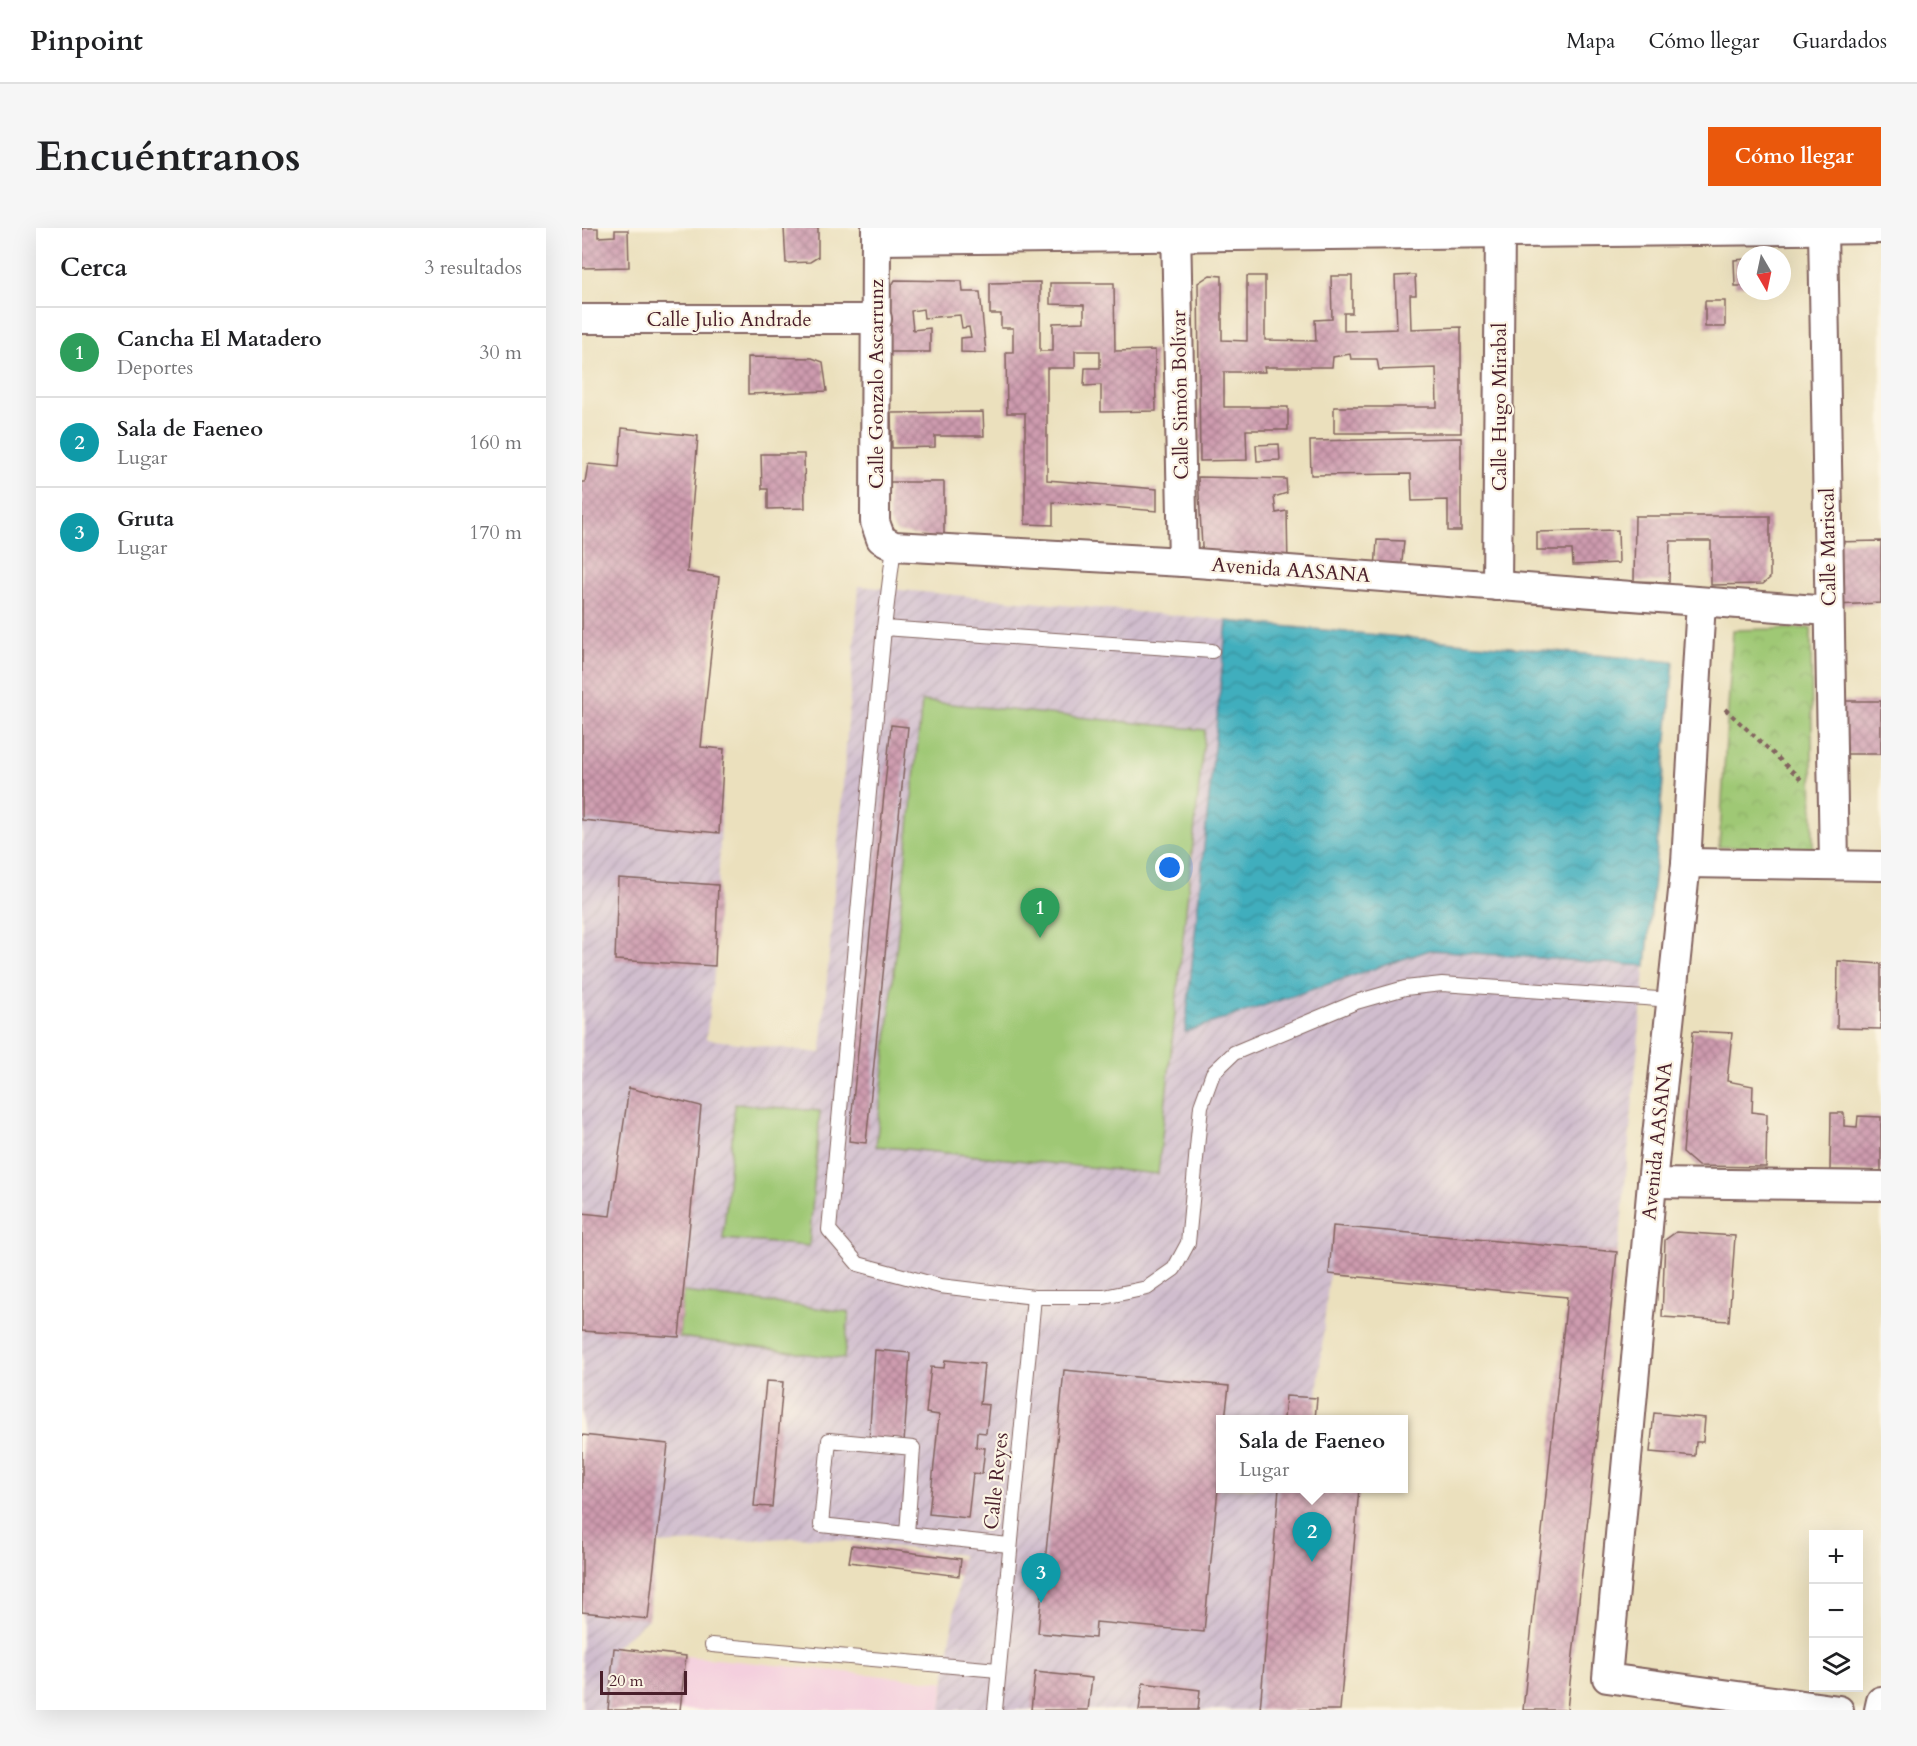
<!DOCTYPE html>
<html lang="es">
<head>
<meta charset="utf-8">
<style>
	:root { --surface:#fff; --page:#f6f6f6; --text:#202124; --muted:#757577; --line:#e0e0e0; --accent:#ea580c }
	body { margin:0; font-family:Cardo,serif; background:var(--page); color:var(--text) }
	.controls { position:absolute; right:18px; bottom:18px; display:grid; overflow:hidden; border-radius:0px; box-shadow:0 6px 24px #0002 }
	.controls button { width:54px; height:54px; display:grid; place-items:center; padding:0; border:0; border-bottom:2px solid var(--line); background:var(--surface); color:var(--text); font:30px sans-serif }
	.compass { position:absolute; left:1155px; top:18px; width:54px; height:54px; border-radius:50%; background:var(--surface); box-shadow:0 6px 24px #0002; rotate:171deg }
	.scale { position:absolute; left:18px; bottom:15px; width:87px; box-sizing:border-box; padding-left:6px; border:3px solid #4a1f2b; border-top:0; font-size:16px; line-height:21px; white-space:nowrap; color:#4a1f2b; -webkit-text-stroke:4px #fcf5e5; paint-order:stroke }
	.you { position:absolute; left:588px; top:640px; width:21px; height:21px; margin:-15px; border:4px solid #fff; border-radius:50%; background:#1a73e8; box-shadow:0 0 0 9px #1a73e833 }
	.badge { display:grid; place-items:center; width:39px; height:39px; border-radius:50%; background:var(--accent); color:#fff; font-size:20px; font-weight:700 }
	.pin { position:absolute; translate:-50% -50px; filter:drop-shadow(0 2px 3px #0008) }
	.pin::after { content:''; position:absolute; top:32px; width:21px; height:18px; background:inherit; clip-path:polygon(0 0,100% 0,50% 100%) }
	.popup { position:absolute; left:634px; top:1187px; width:192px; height:78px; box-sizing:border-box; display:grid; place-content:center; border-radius:0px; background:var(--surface); filter:drop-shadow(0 2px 4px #0005); font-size:20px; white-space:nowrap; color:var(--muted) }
	.popup b { font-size:22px; color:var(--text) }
	.popup::after { content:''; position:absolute; left:50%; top:100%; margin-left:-12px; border:12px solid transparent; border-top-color:var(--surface) }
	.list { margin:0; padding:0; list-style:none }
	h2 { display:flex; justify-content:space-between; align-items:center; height:78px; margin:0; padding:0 24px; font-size:26px }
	h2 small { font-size:20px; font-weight:400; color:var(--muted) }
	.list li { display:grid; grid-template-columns:39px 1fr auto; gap:18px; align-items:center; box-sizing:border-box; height:90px; padding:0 24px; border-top:2px solid var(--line) }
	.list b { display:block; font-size:22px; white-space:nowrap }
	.list p { margin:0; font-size:20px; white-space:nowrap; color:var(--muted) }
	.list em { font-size:20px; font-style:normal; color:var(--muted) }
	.icon { flex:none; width:33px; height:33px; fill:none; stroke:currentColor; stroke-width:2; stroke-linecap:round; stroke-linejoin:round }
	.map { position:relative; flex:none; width:1299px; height:1482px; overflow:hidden; border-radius:0px }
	header { display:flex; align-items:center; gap:36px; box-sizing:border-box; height:84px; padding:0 30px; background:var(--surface); border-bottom:2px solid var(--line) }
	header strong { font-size:28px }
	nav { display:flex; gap:33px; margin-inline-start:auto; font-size:21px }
	.intro { display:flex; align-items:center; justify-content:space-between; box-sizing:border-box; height:144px; padding:0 36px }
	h1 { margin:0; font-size:42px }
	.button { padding:15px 27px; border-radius:0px; background:var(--accent); color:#fff; font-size:21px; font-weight:700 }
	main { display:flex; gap:36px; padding:0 36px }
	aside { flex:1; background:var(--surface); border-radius:0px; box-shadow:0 6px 24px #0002 }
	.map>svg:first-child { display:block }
</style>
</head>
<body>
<header>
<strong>Pinpoint</strong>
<nav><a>Mapa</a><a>Cómo llegar</a><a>Guardados</a></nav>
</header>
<div class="intro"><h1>Encuéntranos</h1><a class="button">Cómo llegar</a></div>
<main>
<aside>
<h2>Cerca<small>3 resultados</small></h2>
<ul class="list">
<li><span class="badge" style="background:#2e9e5b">1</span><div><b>Cancha El Matadero</b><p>Deportes</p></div><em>30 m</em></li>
<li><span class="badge" style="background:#0f9aa8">2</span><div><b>Sala de Faeneo</b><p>Lugar</p></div><em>160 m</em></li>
<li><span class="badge" style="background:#0f9aa8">3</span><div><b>Gruta</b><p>Lugar</p></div><em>170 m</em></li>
</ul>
</aside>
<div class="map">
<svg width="1299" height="1482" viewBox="0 0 1299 1482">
	<defs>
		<pattern id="industrial-furrows" width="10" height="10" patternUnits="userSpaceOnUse" patternTransform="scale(1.5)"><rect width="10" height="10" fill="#d0bdce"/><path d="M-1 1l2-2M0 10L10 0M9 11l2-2" fill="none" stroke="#b4a2b1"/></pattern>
		<pattern id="park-crowns" width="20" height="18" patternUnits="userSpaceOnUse" patternTransform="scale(1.5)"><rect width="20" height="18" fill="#9fc874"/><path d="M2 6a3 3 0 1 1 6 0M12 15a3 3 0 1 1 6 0" fill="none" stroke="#8aab65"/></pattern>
		<pattern id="water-waves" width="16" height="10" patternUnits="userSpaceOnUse" patternTransform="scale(1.5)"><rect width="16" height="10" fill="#3faebd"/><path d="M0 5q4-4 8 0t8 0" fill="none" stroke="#378d9a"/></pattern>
		<pattern id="building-cross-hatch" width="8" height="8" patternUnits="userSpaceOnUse" patternTransform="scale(1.5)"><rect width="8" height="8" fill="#ce9baf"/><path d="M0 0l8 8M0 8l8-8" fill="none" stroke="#a97e8f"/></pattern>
	</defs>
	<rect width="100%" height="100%" fill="#fcf5e5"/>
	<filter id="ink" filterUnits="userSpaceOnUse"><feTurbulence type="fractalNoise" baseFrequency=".0167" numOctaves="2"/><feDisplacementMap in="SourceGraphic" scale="12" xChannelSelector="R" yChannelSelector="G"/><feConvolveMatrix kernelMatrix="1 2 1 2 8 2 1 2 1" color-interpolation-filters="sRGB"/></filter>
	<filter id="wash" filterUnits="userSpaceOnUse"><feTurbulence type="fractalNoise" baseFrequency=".008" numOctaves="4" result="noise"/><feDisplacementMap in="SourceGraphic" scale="24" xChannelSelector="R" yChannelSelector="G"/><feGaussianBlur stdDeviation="1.35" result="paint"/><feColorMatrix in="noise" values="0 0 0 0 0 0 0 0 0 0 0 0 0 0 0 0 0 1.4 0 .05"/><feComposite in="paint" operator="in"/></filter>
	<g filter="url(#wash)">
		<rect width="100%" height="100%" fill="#ebe0bd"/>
		<path fill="#f4cfde" d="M104,1428L362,1454L359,1482H98Z"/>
		<path fill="url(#industrial-furrows)" d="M277,358L1092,434L1039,999L1028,1073L747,1046L733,1191L638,1192V1260L777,1261L758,1482H359L380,1327L231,1309L76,1316L66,1391L32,1420L26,1482H0V506L142,521L133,738L124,811L239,825Z"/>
		<path fill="url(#park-crowns)" stroke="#747450" stroke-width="1.5" d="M1229,400L1231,621L1137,619L1151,402Z"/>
		<g fill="#9fc874" stroke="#747450" stroke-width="1.5">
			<path d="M340,473L623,502L576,946L294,918Z"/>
			<path d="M153,876L238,883L227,1018L141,1011Z"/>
			<path d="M101,1064L267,1084L262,1131L97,1109Z"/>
		</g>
		<path fill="url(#water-waves)" stroke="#446674" stroke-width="1.5" d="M645,393L1092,434L1064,738L848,722L603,804Z"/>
		<g id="blocks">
			<g fill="url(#building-cross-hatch)">
				<path d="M0,0H16V9L33,8V2H46L47,39L0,40Z"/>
				<path d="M202,0H236V29L228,34L204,35Z"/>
				<path d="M1164,31V58H1153L1152,32Z"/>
				<path d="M628,47L640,48V112L665,113V48H683V112L734,113L733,92L750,91L749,48H770V85H762V103L815,101L813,48L833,47L834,67H828L829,101L879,99V205H752V179H855L854,140L797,142L795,131H769L768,126L751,129L750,139H682L683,144H642V179H706V202H664L665,232L618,233L616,55Z"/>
				<path d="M313,52L380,53L381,64H398L404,125L379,124V110L389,109L387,99L380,100L378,87L342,90L341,81L329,83L331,102L348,100V124H306L307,62Z"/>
				<path d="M458,54V123H471V95L502,94V77L468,76V55H532L533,123L573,122L574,183L519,184V157L502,158L503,140H518V123H493V140H465V252L575,261V283L471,274V297L443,296V185H425L424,124H431V100H419V86H408V55Z"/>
				<rect x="1123" y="73" width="20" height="26"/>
				<path d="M166,129L230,130L241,134L245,163L166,166Z"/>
				<path d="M401,184L402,208H353V219L310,220L309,185Z"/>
				<path d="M40,200L116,208L105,344L137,349L119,519L142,521L137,605L0,592V254H3L6,236L37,239Z"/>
				<path d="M879,210V303H866V272L830,273L829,246L729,247L728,213Z"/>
				<path d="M697,216L698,232L675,233L674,217Z"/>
				<path d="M179,226H222L223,280L186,281V261H180Z"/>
				<path d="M616,249L704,251L705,265L692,269L694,285L705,283L706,340L626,330L620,319Z"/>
				<path d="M306,254H362V312L314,304L307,292Z"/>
				<path d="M1053,288H1188V350L1181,356L1129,357V313H1088L1087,354L1052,353Z"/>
				<path d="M1036,302L1037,335L991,337L990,322H955V304Z"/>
				<path d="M795,312L822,313L819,344L793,342Z"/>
				<path d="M1299,313V375L1252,377L1250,314Z"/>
				<rect x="1252" y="473" width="47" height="53"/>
				<path d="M309,497L326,499L284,915L267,913Z"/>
				<path d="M36,650L136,657L133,738L33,732Z"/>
				<path d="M1256,733L1299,736V801L1255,800Z"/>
				<path d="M1111,803L1150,805L1145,853L1171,858L1170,884L1185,886L1184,939L1116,938L1101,925Z"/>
				<path d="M47,860L119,878L97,1109L0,1103V985L28,988Z"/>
				<path d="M1249,885H1262V898L1275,899L1276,888L1299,889V943L1248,942Z"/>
				<path d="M751,998L1035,1024L985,1482H941L985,1069L747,1046Z"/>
				<path d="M1094,1004L1153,1008L1147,1093L1080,1089L1083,1012Z"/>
				<path d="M293,1122L328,1125L322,1215L287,1213Z"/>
				<path d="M363,1132L402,1136L398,1176L407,1177L404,1205L395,1204L394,1219L403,1220L400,1246L391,1245L386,1290L347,1286L357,1187L344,1185L349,1139L362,1140Z"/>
				<path d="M482,1142L647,1158L643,1191L638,1192V1240L622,1404L514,1394L513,1410L456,1405Z"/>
				<path d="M184,1153L201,1154L190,1279L172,1278Z"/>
				<path d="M704,1168L735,1170L733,1191H702Z"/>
				<path d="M1072,1185L1123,1190L1121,1214H1114L1113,1228L1068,1224Z"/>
				<path d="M0,1207L86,1216L66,1391L0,1384Z"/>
				<path d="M697,1260H777L758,1482H678Z"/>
				<path d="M270,1317L379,1331L377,1348L267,1334Z"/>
				<path d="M32,1420L104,1428L98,1482H26Z"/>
				<path d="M453,1444L510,1450L506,1482H449Z"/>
				<path d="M561,1455L618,1462L616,1482H557Z"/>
			</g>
		</g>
	</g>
	<g filter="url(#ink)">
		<use href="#blocks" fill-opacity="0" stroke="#82635e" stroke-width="1.5"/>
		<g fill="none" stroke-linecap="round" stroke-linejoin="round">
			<defs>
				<g id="lane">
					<path d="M312,318L302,400L247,1002L276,1036L358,1058L452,1069H522L565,1060L592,1041L606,1015L619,878L631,845L652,825L774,774L823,760L860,756L1091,772"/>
					<path d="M302,400L630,423"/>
					<path d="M325,1306L331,1220L247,1212L239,1297L427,1317"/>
					<path d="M130,1417L416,1442"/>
					<path d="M413,1482L452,1069"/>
				</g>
				<g id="street">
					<path d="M294,0L293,294L299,311L312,318L601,334L1247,383"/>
					<path d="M594,0L601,334"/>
					<path d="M1241,1L1252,637"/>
					<path d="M295,12L1299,1"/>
					<path d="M0,91H295"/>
					<path d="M915,358L918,0"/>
					<path d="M1119,374L1104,635L1070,955L1025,1450L1257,1482"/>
					<path d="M1104,635L1299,638"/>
					<path d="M1070,955L1299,958"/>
					<path d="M1297,1482L1299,1473"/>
				</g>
			</defs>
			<use href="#lane" stroke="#82635e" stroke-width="16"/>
			<use href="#street" stroke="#82635e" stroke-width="32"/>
			<path stroke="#82635e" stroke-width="4" stroke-dasharray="4.5 4.5" stroke-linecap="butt" d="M1143,481L1221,553"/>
			<use href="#lane" stroke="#fff" stroke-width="14"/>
			<use href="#street" stroke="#fff" stroke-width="28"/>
		</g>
	</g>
	<g text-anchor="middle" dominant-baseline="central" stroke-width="4.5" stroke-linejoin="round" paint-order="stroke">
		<g font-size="20" fill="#4a1f2b" stroke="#fcf5e5">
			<text x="147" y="91">Calle Julio Andrade</text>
			<text transform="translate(294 156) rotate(-90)">Calle Gonzalo Ascarrunz</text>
			<text transform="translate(598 167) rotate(-91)">Calle Simón Bolívar</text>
			<text transform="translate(917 179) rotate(-90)">Calle Hugo Mirabal</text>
			<text transform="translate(1246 319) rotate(-91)">Calle Mariscal</text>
			<text transform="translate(709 342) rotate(4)">Avenida AASANA</text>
			<text transform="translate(1075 913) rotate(-84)">Avenida AASANA</text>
			<text transform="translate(414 1253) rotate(-84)">Calle Reyes</text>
		</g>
	</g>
</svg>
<div class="controls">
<button>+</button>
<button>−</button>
<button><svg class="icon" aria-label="layers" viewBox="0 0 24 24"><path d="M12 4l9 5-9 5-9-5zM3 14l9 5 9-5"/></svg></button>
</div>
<svg class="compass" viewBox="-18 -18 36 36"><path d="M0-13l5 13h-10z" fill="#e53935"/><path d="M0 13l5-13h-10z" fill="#757577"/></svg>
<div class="scale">20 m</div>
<div class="you"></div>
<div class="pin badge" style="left:458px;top:710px;background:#2e9e5b">1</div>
<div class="pin badge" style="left:730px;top:1334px;background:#0f9aa8">2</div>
<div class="popup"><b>Sala de Faeneo</b>Lugar</div>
<div class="pin badge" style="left:459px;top:1375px;background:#0f9aa8">3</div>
</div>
</main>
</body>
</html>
